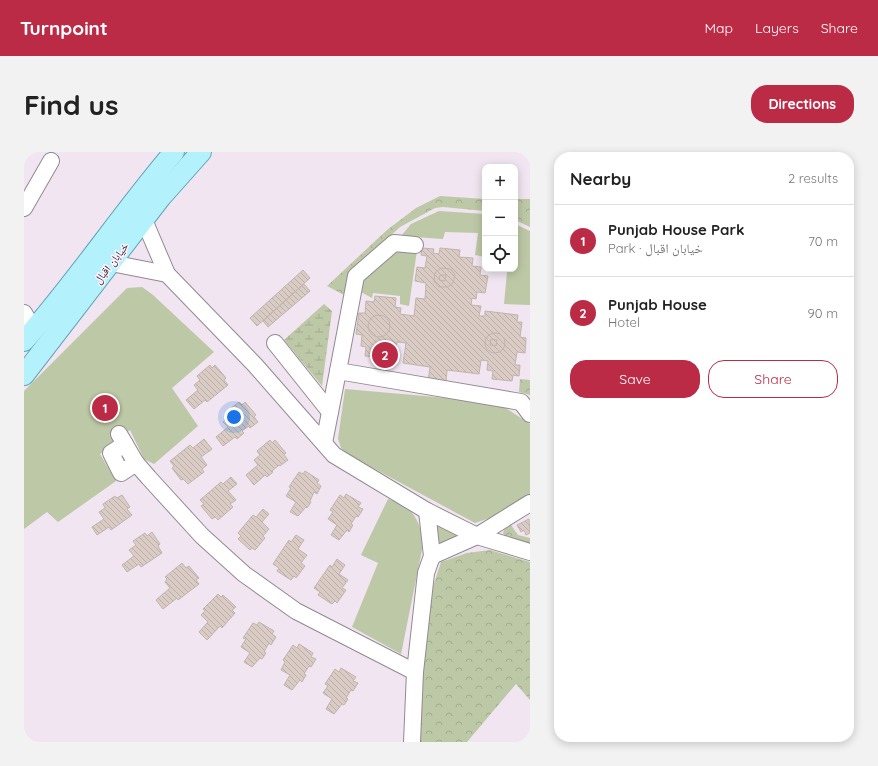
<!DOCTYPE html>
<html lang="en">
<head>
<meta charset="utf-8">
<style>
	:root { --surface:#fff; --page:#f2f2f2; --text:#222; --muted:#767676; --line:#e0e0e0; --accent:#bc2b46 }
	body { margin:0; font-family:Quicksand,"Noto Naskh Arabic",sans-serif; background:var(--page); color:var(--text) }
	.controls { position:absolute; right:12px; top:12px; display:grid; overflow:hidden; border-radius:8px; box-shadow:0 2px 10px #0003 }
	.controls button { width:36px; height:36px; display:grid; place-items:center; padding:0; border:0; border-bottom:1px solid var(--line); background:var(--surface); color:var(--text); font:20px sans-serif }
	.you { position:absolute; left:210px; top:265px; width:14px; height:14px; margin:-10px; border:3px solid #fff; border-radius:50%; background:#1a73e8; box-shadow:0 0 0 6px #1a73e833 }
	.badge { display:grid; place-items:center; width:26px; height:26px; border-radius:50%; background:var(--accent); color:#fff; font-size:13px; font-weight:700 }
	.pin { position:absolute; translate:-50% -50%; border:2px solid #fff; box-shadow:0 1px 4px #0006 }
	.list { margin:0; padding:0; list-style:none }
	h2 { display:flex; justify-content:space-between; align-items:center; height:52px; margin:0; padding:0 16px; font-size:17px }
	h2 small { font-size:13px; font-weight:400; color:var(--muted) }
	.list li { display:grid; grid-template-columns:26px 1fr auto; gap:12px; align-items:center; box-sizing:border-box; height:72px; padding:0 16px; border-top:1px solid var(--line) }
	.list b { display:block; font-size:15px; white-space:nowrap }
	.list p { margin:0; font-size:13px; white-space:nowrap; color:var(--muted) }
	.list em { font-size:13px; font-style:normal; color:var(--muted) }
	.actions { display:flex; gap:8px; padding:12px 16px }
	.actions a { flex:1; padding:9px 0; border:1px solid var(--accent); border-radius:16px; text-align:center; font-size:14px; color:var(--accent) }
	.actions .main { background:var(--accent); color:#fff }
	.icon { flex:none; width:22px; height:22px; fill:none; stroke:currentColor; stroke-width:2; stroke-linecap:round; stroke-linejoin:round }
	.map { position:relative; flex:none; width:506px; height:590px; overflow:hidden; border-radius:16px }
	header { display:flex; align-items:center; gap:24px; box-sizing:border-box; height:56px; padding:0 20px; background:var(--accent); color:#fff }
	header strong { font-size:19px }
	nav { display:flex; gap:22px; margin-inline-start:auto; font-size:14px }
	.intro { display:flex; align-items:center; justify-content:space-between; box-sizing:border-box; height:96px; padding:0 24px }
	h1 { margin:0; font-size:28px }
	.button { padding:10px 18px; border-radius:16px; background:var(--accent); color:#fff; font-size:14px; font-weight:700 }
	main { display:flex; gap:24px; padding:0 24px }
	aside { flex:1; background:var(--surface); border-radius:16px; box-shadow:0 2px 10px #0003 }
	.map>svg:first-child { display:block }
</style>
</head>
<body>
<header>
<strong>Turnpoint</strong>
<nav><a>Map</a><a>Layers</a><a>Share</a></nav>
</header>
<div class="intro"><h1>Find us</h1><a class="button">Directions</a></div>
<main>
<div class="map">
<svg width="506" height="590" viewBox="0 0 506 590">
	<defs>
		<pattern id="forest-crowns" width="20" height="18" patternUnits="userSpaceOnUse"><rect width="20" height="18" fill="#bdc8a6"/><path d="M2 6a3 3 0 1 1 6 0M12 15a3 3 0 1 1 6 0" fill="none" stroke="#a3ac8f"/></pattern>
		<pattern id="wetland-marsh" width="20" height="14" patternUnits="userSpaceOnUse"><rect width="20" height="14" fill="#bdc8a6"/><path d="M1 5h8M5 5V1M11 12h8M15 12V8" fill="none" stroke="#a3ac8f"/></pattern>
		<pattern id="building-back-hatch" width="6" height="6" patternUnits="userSpaceOnUse"><rect width="6" height="6" fill="#daccc4"/><path d="M-1 5l2 2M0 0l6 6M5-1l2 2" fill="none" stroke="#bbafa9"/></pattern>
	</defs>
	<rect width="100%" height="100%" fill="#f0e5f0"/>
	<g fill="#bdc8a6">
		<path d="M415,59L461,62V105L451,103L454,81L421,80L419,87L377,84L387,72Z"/>
		<path d="M491,72L506,79V153L480,152L483,120L471,118V117H491Z"/>
		<path d="M370,96L393,98L385,154L376,152V144L349,141L348,146L337,140L336,128Z"/>
		<path d="M118,135L129,143L190,200L148,236L174,274L130,312L120,307L106,278L76,302L92,329L34,370L23,360L0,377V239L103,136Z"/>
		<path d="M321,237L457,249L480,255L506,272V344L483,360L451,371L325,303L317,296L314,287Z"/>
		<path d="M364,347C369,349 377,351 382,355C394,364 398,379 399,393L377,502L328,475L354,411L337,403Z"/>
		<path d="M412,373L436,384L414,394Z"/>
	</g>
	<g fill="url(#forest-crowns)">
		<path d="M416,44L461,47V59L419,55L411,56L376,75L364,86L322,144L303,134L363,78L392,56Z"/>
		<path d="M491,47H506V75L491,68Z"/>
		<path d="M496,227L506,228V243L495,240Z"/>
		<path d="M482,373H487L494,383L506,386V395L484,388L479,381Z"/>
		<path d="M466,398L506,410V548L492,532L443,590H389L407,441L417,410L443,401Z"/>
	</g>
	<path fill="url(#wetland-marsh)" d="M300,152L308,159L298,234L260,188Z"/>
	<g fill="url(#building-back-hatch)" stroke="#c1b4ac" fill-rule="evenodd">
		<path d="M398,96L410,97L409,101L415,102L416,96L436,98L435,105L449,106L448,114L457,115L456,123L464,124L461,141L453,140L452,147L448,146L447,153L457,154L455,164H461V159L494,163L493,170H498L496,185L502,186L501,201L493,200L491,213H496L495,224L489,223L488,229L468,227L469,219L463,218L464,209L457,208L455,222L423,218L422,231L404,229L406,215L379,211L382,191L373,190L371,201L366,200L365,206L341,204L342,195L337,194L338,183L332,182L335,161H341L342,149L350,150L351,144L372,146L371,155L377,156L376,162L390,164L392,146L401,147L402,131L391,129L393,115L401,116L403,104L397,103ZM350,171L356,172L355,178L349,177Z"/>
		<path d="M417,116L427,117L431,123L429,131L424,135H415L410,129L411,121Z"/>
		<path d="M279,118L286,126L233,174L226,166Z"/>
		<path d="M416,123H422L421,129L415,128Z"/>
		<path d="M280,132L286,139L244,175L239,169Z"/>
		<circle cx="355" cy="174" r="11"/>
		<circle cx="471" cy="191" r="10"/>
		<path d="M467,187L473,188L472,194L466,193Z"/>
		<path d="M186,213L188,216L191,213L202,226L200,228L204,233L183,250L181,248L170,257L162,248L174,238L170,233L176,228L173,224Z"/>
		<path d="M215,250L218,253L221,250L232,263L230,265L234,270L226,276L225,274L218,279L220,281L213,287L211,285L199,294L192,285L204,275L199,270L205,264L202,260Z"/>
		<path d="M180,287L188,297L177,305L183,313L178,317L180,320L164,332L159,327L157,328L148,316L150,314L146,309L166,293L169,296Z"/>
		<path d="M246,288L248,291L251,288L262,301L260,303L264,308L256,314L255,313L248,319L249,320L243,325L241,323L230,333L222,323L234,313L230,308L236,303L233,299Z"/>
		<path d="M281,319L295,328L293,331L297,334L293,342L290,340L286,349L287,350L283,356L282,355L274,364L266,360L272,350L262,344L267,336L265,335L275,320L279,322Z"/>
		<path d="M207,325L213,332L204,339L212,348L206,352L209,355L194,368L191,365L188,367L177,354L180,352L176,348L197,330L199,332Z"/>
		<path d="M322,342L337,351L334,355L339,357L334,365L332,364L327,372L329,373L325,380L323,378L315,388L307,383L313,373L304,367L309,360L306,358L316,343L320,346Z"/>
		<path d="M98,343L106,355L103,357L108,363L87,378L85,375L73,383L68,375L80,367L75,360L81,356L79,352L91,344L93,346Z"/>
		<path d="M239,357L245,362L238,370L245,377L239,384L241,386L231,398L228,396L226,398L214,387L217,384L214,381L229,363L232,365Z"/>
		<path d="M505,367L506,381L502,383L500,378L497,380L493,373Z"/>
		<path d="M128,380L136,392L134,394L138,401L117,415L115,412L103,420L98,413L110,404L105,398L112,393L109,389L121,381L123,384Z"/>
		<path d="M272,383L280,388L274,397L283,403L277,411L281,414L272,426L270,424L267,428L253,419L255,416L249,412L265,388L267,390Z"/>
		<path d="M313,407L321,413L315,422L324,428L318,436L322,438L313,451L311,449L308,452L294,443L296,440L290,436L306,413L308,415Z"/>
		<path d="M158,411L162,416L165,414L175,426L172,428L175,432L154,448L153,446L139,457L132,448L146,436L141,430L143,427L141,425Z"/>
		<path d="M194,442L197,445L199,443L212,455L208,458L211,461L198,476L196,474L183,488L175,480L184,470L177,463L181,459L179,457Z"/>
		<path d="M235,470L250,479L248,482L252,485L247,493L245,491L240,500L242,501L238,507L236,506L228,515L220,510L226,501L217,495L222,487L219,486L229,471L233,473Z"/>
		<path d="M275,492L289,501L287,505L292,507L287,515L285,514L280,522L282,523L278,530L276,528L268,538L260,533L266,523L257,518L261,510L259,508L269,493L273,496Z"/>
		<path d="M317,516L332,525L329,529L334,531L329,539L327,538L322,546L324,547L320,553L318,552L310,562L302,557L308,547L299,541L304,534L301,532L311,517L315,520Z"/>
	</g>
	<g fill="none" stroke-linecap="round" stroke-linejoin="round">
		<defs>
			<g id="minor">
				<path d="M0,56L27,9"/>
				<path d="M120,68L143,122L231,213L310,303L403,359L453,384L506,400"/>
				<path d="M87,111L143,122"/>
				<path d="M0,161L10,178"/>
				<path d="M251,191L306,260"/>
				<path d="M314,219L332,124L370,91L391,93"/>
				<path d="M95,282L112,311L125,326L178,384L220,422L272,459L391,520"/>
				<path d="M300,291L314,219L497,250L506,262"/>
				<path d="M101,292L87,301L97,321L112,311"/>
				<path d="M408,404L453,384L506,351"/>
				<path d="M388,590L391,520L402,421L408,404L403,359"/>
			</g>
			<g id="major">
				<path d="M0,189C53,129 98,61 150,0"/>
				<path d="M0,223L137,45L177,0"/>
			</g>
		</defs>
		<use href="#minor" stroke="#938993" stroke-width="18"/>
		<use href="#major" stroke="#63a5b3" stroke-width="22"/>
		<use href="#minor" stroke="#fff" stroke-width="16"/>
		<use href="#major" stroke="#b3f1fd" stroke-width="20"/>
	</g>
	<g text-anchor="middle" dominant-baseline="central" stroke-width="3" stroke-linejoin="round" paint-order="stroke">
		<g font-size="11" fill="#2d282d" stroke="#fdf2fd">
			<text transform="translate(87 111) rotate(-52)">خیابان اقبال</text>
		</g>
	</g>
</svg>
<div class="controls">
<button>+</button>
<button>−</button>
<button><svg class="icon" aria-label="locate" viewBox="0 0 24 24"><circle cx="12" cy="12" r="6"/><path d="M12 2v4M12 18v4M2 12h4M18 12h4"/></svg></button>
</div>
<div class="you"></div>
<div class="pin badge" style="left:81px;top:256px">1</div>
<div class="pin badge" style="left:361px;top:203px">2</div>
</div>
<aside>
<h2>Nearby<small>2 results</small></h2>
<ul class="list">
<li><span class="badge">1</span><div><b>Punjab House Park</b><p>Park · خیابان اقبال</p></div><em>70 m</em></li>
<li><span class="badge">2</span><div><b>Punjab House</b><p>Hotel</p></div><em>90 m</em></li>
</ul>
<div class="actions"><a class="main">Save</a><a>Share</a></div>
</aside>
</main>
</body>
</html>
